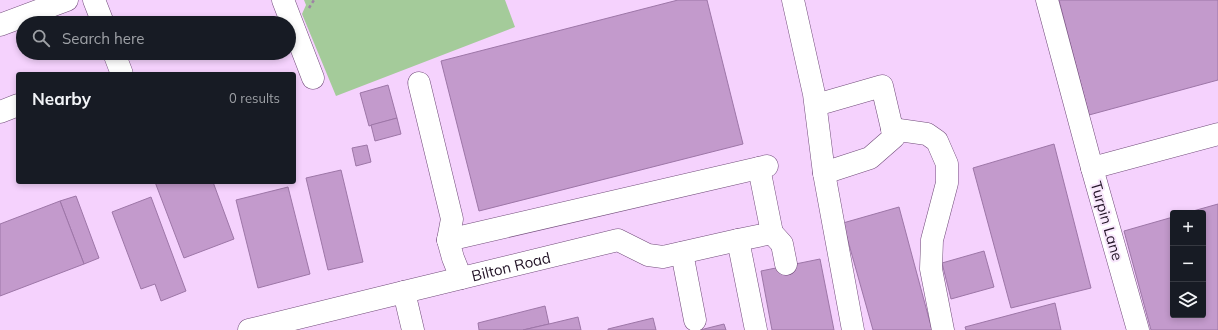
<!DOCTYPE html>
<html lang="en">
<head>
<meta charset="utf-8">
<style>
	:root { --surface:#171b24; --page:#242831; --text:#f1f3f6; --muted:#9ea1a6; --line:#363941 }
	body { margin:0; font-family:Mulish,sans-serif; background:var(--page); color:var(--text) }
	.controls { position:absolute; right:12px; bottom:12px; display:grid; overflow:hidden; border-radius:4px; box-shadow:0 2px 6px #0003 }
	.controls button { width:36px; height:36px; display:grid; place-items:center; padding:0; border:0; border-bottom:1px solid var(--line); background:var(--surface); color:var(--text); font:20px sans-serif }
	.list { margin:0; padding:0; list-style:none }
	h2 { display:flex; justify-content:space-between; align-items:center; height:52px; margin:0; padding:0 16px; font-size:17px }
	h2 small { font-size:13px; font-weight:400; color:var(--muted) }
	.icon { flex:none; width:22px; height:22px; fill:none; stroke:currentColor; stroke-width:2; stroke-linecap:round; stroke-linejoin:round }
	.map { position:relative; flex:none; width:1218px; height:330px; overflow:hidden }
	.search { position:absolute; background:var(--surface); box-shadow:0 2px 6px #0003; left:16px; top:16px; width:280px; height:44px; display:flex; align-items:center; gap:10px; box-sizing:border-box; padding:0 14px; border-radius:22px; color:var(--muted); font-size:15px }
	.panel { position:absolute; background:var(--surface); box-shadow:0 2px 6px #0003; left:16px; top:72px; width:280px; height:112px; border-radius:4px }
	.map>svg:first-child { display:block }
</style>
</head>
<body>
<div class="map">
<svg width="1218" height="330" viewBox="0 0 1218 330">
	<rect width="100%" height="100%" fill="#f5d2fd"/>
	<path fill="#a4cb9a" d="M304,0H505L515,27L336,96L302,14L306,5Z"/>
	<g fill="#c39acc" stroke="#9d76a7">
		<path d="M678,0H707L743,144L479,211L441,61Z"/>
		<path d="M1059,0H1218V80L1089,115Z"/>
		<path d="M388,85L397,118L369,126L360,93Z"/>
		<path d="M397,118L401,134L375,141L371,125Z"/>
		<path d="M1054,144L1091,288L1011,308L973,168Z"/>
		<path d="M367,145L371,162L356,166L352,148Z"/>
		<path d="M341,170L363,262L328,270L306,178Z"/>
		<path d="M155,182H213L234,239L184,258Z"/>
		<path d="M288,187L310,274L258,288L236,200Z"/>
		<path d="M76,196L99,258L84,264L60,201Z"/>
		<path d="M151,197L186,291L161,301L155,284L141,289L112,212Z"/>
		<path d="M60,201L84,264L0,296V224Z"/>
		<path d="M1218,204V330H1151L1124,231L1173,217V315H1203V213H1186Z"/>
		<path d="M899,207L932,330H873L843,223Z"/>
		<path d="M984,251L994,287L951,299L942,263Z"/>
		<path d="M820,259L834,330H772L761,271Z"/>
		<path d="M1055,303L1061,330H966L965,327Z"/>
		<path d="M545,306L549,324L523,330H479L478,323Z"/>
		<path d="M578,317L581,330H523L549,324Z"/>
		<path d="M653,318L656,330H608V329Z"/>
		<path d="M724,324L726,330H700Z"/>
	</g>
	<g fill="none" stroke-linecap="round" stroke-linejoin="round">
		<defs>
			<g id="minor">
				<path d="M94,0L103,23"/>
				<path d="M283,0L313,78"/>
				<path d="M793,0L814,94L824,173L853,330"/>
				<path d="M1047,0L1092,168"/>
				<path d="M0,25L67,0"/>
				<path d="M114,53L122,74"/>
				<path d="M419,83L452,219L448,240"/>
				<path d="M816,105L882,86L894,137L870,158L824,173"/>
				<path d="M0,112L18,105"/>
				<path d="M892,129L927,134L937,141L947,164V183L932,240L931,269L943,330"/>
				<path d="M772,233L782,244L786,264"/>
				<path d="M738,240L772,233L759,168"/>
				<path d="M682,253L695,320"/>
				<path d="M461,278L453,258L448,240L767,166"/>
				<path id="s1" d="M404,292L618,240L648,255L663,257L738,240L756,330"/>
				<path d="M249,330L404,292L413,330"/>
				<path d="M1138,330L1092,168L1218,134"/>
			</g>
		</defs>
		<use href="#minor" stroke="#714c7a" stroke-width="23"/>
		<path stroke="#9d83a4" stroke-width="2.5" stroke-dasharray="3 3" stroke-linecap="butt" d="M309,8L314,0"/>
		<use href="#minor" stroke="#fff" stroke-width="22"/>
	</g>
	<g text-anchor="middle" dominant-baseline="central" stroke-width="4" stroke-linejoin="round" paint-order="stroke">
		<g font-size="15" fill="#211225" stroke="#f8e7fc">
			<text transform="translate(1107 221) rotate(74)">Turpin Lane</text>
			<text stroke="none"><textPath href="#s1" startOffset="110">Bilton Road</textPath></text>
		</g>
	</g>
</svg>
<div class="controls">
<button>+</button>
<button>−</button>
<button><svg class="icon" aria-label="layers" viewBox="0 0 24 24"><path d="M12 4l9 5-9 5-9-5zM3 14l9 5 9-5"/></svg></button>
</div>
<div class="search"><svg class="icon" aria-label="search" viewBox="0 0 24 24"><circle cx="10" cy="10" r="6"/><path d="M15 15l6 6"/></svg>Search here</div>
<section class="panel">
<h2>Nearby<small>0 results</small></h2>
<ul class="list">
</ul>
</section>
</div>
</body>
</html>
